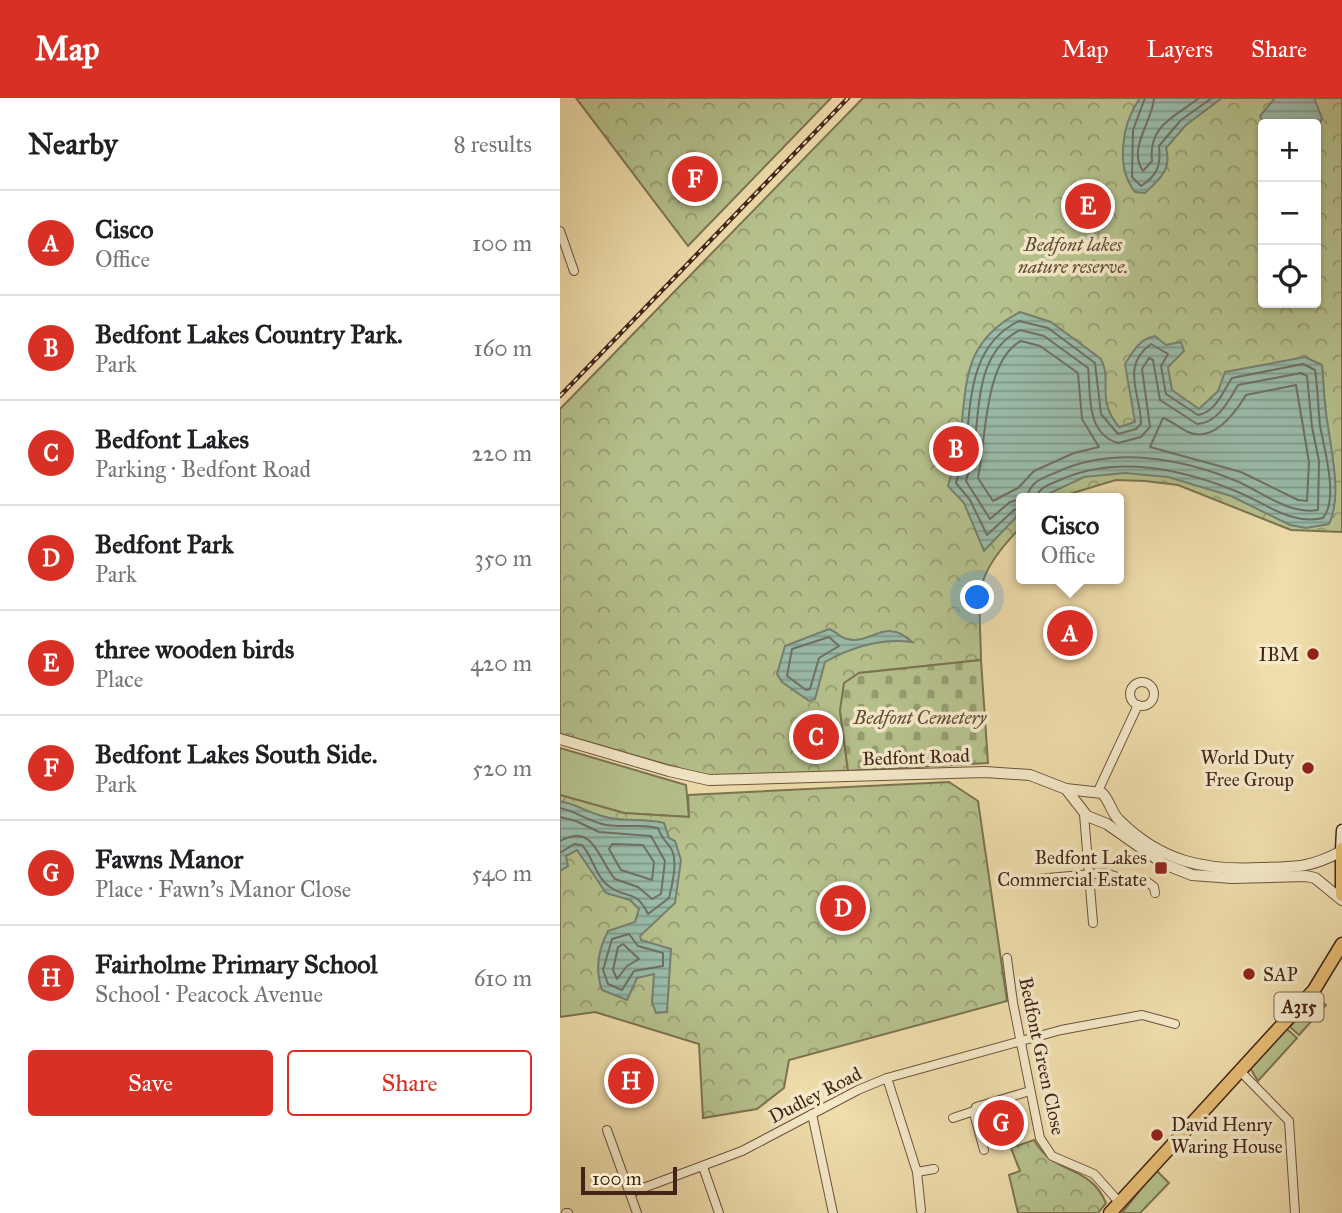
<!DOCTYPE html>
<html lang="en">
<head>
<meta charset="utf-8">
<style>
	:root { --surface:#fff; --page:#f2f2f2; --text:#202124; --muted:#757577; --line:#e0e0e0; --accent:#d93025 }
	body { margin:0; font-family:"IM FELL Great Primer",serif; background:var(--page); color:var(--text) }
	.controls { position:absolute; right:21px; top:21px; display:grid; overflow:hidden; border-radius:7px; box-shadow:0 2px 5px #0004 }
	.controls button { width:63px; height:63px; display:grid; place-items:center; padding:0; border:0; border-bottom:2px solid var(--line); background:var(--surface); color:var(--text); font:35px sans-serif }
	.scale { position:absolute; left:21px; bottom:18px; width:96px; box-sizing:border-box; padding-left:7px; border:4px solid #432518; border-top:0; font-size:19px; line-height:24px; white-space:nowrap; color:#432518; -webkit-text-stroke:5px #f5eaca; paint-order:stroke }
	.you { position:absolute; left:418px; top:500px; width:24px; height:24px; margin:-18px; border:5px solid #fff; border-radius:50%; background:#1a73e8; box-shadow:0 0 0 10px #1a73e833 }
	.badge { display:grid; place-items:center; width:46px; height:46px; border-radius:50%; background:var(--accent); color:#fff; font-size:23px; font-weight:700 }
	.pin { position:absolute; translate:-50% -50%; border:4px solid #fff; box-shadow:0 2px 7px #0006 }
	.popup { position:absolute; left:456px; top:395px; width:108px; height:91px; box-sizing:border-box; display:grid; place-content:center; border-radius:7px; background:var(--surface); filter:drop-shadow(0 2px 5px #0005); font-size:23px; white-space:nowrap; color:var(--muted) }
	.popup b { font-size:26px; color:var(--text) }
	.popup::after { content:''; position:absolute; left:50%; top:100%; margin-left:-14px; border:14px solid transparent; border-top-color:var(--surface) }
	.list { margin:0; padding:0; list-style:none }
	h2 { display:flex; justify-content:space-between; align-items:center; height:91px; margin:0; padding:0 28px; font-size:30px }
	h2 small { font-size:23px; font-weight:400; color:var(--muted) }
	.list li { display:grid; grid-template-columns:46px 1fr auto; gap:21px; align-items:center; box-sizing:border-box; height:105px; padding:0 28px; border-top:2px solid var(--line) }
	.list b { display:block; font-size:26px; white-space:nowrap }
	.list p { margin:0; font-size:23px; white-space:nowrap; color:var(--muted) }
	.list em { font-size:23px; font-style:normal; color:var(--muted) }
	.actions { display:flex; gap:14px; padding:21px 28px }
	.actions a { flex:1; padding:16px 0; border:2px solid var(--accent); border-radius:7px; text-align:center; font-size:24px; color:var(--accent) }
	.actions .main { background:var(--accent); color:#fff }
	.icon { flex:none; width:38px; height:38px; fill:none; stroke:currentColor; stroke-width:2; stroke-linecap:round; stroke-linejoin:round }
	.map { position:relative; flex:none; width:782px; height:1115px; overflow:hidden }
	header { display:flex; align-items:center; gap:42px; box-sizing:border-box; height:98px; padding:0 35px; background:var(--accent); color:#fff }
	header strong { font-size:33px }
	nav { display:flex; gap:38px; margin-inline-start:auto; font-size:24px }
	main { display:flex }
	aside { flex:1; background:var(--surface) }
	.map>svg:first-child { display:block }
</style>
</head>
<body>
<header>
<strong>Map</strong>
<nav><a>Map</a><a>Layers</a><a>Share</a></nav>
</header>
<main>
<aside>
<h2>Nearby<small>8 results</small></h2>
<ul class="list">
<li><span class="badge">A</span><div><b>Cisco</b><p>Office</p></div><em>100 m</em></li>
<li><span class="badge">B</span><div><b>Bedfont Lakes Country Park.</b><p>Park</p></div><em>160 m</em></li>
<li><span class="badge">C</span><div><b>Bedfont Lakes</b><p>Parking · Bedfont Road</p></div><em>220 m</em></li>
<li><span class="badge">D</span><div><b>Bedfont Park</b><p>Park</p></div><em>350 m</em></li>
<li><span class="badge">E</span><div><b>three wooden birds</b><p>Place</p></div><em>420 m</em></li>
<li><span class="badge">F</span><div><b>Bedfont Lakes South Side.</b><p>Park</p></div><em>520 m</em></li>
<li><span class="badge">G</span><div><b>Fawns Manor</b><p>Place · Fawn's Manor Close</p></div><em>540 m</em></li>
<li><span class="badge">H</span><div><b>Fairholme Primary School</b><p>School · Peacock Avenue</p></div><em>610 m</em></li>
</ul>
<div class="actions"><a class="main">Save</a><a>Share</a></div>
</aside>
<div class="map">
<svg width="782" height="1115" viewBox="0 0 782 1115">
	<defs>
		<pattern id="forest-crowns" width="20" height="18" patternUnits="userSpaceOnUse" patternTransform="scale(1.75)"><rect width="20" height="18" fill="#b6c28d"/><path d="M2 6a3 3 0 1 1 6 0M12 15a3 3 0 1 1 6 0" fill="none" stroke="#969d72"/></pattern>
		<pattern id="cemetery-stones" width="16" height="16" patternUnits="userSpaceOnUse" patternTransform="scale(1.75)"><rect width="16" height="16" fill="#b6c28d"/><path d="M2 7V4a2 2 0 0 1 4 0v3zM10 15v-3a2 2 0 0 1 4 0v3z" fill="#969d72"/></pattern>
		<pattern id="water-rules" width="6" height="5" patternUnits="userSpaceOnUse" patternTransform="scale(1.75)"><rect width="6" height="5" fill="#9abcab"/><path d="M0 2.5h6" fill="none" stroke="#7f998a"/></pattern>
	</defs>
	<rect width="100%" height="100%" fill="#f0dead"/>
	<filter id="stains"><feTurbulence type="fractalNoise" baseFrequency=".00286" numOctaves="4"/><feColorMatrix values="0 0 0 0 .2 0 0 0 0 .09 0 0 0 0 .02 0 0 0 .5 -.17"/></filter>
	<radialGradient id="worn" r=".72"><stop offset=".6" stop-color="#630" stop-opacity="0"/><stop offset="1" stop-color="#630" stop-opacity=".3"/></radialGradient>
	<g fill="#b6c28d" stroke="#7c7452" stroke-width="2">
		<path d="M0,650L126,687L129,719L64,715L0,697Z"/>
		<path d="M756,899L766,907L739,937L730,929Z"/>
		<path d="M727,931L737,940L698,983L690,970Z"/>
		<path d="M596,1072L609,1085L580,1115H562Z"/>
	</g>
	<g fill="url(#forest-crowns)" stroke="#7c7452" stroke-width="2" fill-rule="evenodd">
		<path d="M16,0H271L128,148Z"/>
		<path d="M303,0H782V434L731,432L618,387L585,383L556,382L496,400H461V429C410,481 420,494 421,562L299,575L280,612L288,673L153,680L0,636V311ZM703,26H756V205H703Z"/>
		<path d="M389,684L418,703L447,903L229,962L224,990L197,1011L143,1020L139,946L35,914L0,919V697L64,715L129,719L128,697Z"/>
		<path d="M474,1042C495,1079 529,1065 546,1105L538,1115H458L449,1077L460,1073L451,1050Z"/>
	</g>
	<path fill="url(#cemetery-stones)" stroke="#7c7452" stroke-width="2" d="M421,562L428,665L288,673L280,612L284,585L299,575Z"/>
	<g fill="url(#water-rules)" stroke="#778070" stroke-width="2">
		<path d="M580,0H662L626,27L606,50C612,71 600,81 585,95L575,94C555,69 562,25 580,0Z"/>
		<path d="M715,0H754L762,20L757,33L756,26L703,25L700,18Z"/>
		<path d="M460,214L491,224L541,261C553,284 535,300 559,329L575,324L565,266C573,254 579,241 595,238L606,247L621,244L624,253L608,269L612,292L639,311L658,293L665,274L745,259L762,267C764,287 764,308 768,328C772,358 782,399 769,426L746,430L730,427L671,398L608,379L565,375L524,379L480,400H461V414L424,453L404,405L388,388C391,376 396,363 398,351C409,293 396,247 460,214Z"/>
		<path d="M269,531C275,533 279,538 284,540C309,550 325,517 352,544C321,540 292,549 265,564L255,601L249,603L222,584L217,576L225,548Z"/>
		<path d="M0,703C16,706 27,714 42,718C62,725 84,719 104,725L109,740L115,743L121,762L115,805L80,838L81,842L111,851L107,914L96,915L92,904L94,876L77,880L67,902L42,892C35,872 38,852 48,833L75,824L79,811L70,802L46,795L17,752L6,758L8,768L0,773Z"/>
	</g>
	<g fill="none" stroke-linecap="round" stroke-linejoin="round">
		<g stroke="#6e7062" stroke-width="2">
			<path d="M585,0L573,32L572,79L581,88C598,77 601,67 599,48L621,22L652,0"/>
			<path d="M594,0C593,23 567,50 583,73L592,63C588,27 615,19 639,0"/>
			<path d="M461,243L480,248L518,275L522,321L539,349L514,355L474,373L458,390L433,403L418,380C426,343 424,262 461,243Z"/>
			<path d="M736,287L749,364L747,403L738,402L681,374L590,349L603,320C612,323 619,330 628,334C653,345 675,315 686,297Z"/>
			<path d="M461,401L450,404L430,421L406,383C409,372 413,361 414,350C420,308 416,254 460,232L484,238L528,270C531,295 525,335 558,345L581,339L590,329L582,271L589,260L593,262L600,302L637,326C658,325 669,302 678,287L741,275L747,278L752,329L759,363L758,412C730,417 703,395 679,384C622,360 554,348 497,374C483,380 470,383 467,400"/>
			<path d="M461,410L454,412L427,437L410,402L396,385C399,373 404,360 406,348C411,300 410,247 459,223L488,230L535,265L541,316L558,336L576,331L581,326C581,296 560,268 591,246L608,256L601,268L606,296L638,317C656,314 663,293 672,280L743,266L755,272C758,291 758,309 760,328C764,350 779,401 763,420C730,428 703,403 673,392C618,370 556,357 500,382C491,386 478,389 477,400"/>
			<path d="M269,539L279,548L259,560L250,591L246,592L227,578L232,551Z"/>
			<path d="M0,710C15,713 27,722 42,726C61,731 79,725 98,730C101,739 105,742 110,749C119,761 112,787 109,800L88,816C76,791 69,802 50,789C36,780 33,759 22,747L14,746L0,755"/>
			<path d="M0,719L16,723L39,734L91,738L105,763L101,796L92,801L78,789L55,781C37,760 35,725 0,743"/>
			<path d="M52,746L83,747L94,764L92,782L61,772L49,751Z"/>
			<path d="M69,836L78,848L103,855V868L74,873L62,892L48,886L43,872L52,841Z"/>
			<path d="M63,846L79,861L67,868L57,881L53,872L58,849Z"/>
		</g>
		<defs>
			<g id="minor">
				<path d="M0,133L14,173"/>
				<circle cx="582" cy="596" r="12"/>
				<path d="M538,693L578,607"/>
				<path d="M524,716L533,825"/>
				<path d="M442,784L545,775L570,783H586L594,789L595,795"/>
				<path d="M447,860L453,905L480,1040L492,1058L534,1076L560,1105"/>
				<path d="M680,973L729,1023L735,1115"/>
				<path d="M327,980L357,1074L361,1112"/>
				<path d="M252,1016L273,1115"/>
				<path d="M393,1020L414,1013"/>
				<path d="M47,1032L77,1115"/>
				<path d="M424,1052L415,1019L416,1009L470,993"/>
				<path d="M143,1069L159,1115"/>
				<path d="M357,1074L374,1071"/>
				<path d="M70,1095L182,1053L298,992L327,980L501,932L582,917L615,926"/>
				<path d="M6,1115H8"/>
			</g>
			<g id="tertiary">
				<path d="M0,641L109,673L149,682L425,674L470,677L506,691L527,718L547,726L604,766L632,777L672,780L746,778L755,780L782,802"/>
				<path d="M506,691L542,695C550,703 551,714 559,722C601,764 645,773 702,770C735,769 750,770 780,754"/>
			</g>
			<path id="secondary" d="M781,752L782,732"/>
			<path id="primary" d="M550,1115L754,892L782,846"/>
			<path id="trunk" d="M782,751V797"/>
		</defs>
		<use href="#minor" stroke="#6e533d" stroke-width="10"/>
		<use href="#tertiary" stroke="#6e533d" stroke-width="12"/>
		<use href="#secondary" stroke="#432518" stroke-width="13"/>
		<use href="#primary" stroke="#432518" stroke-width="15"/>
		<use href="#trunk" stroke="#432518" stroke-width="15"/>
		<use href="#minor" stroke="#f5eaca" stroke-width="8"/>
		<use href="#tertiary" stroke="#f5eaca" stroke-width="10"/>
		<use href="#secondary" stroke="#f5eaca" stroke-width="10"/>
		<use href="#primary" stroke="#e8bf76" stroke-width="12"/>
		<use href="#trunk" stroke="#e8bf76" stroke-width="12"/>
		<defs>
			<path id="rail" d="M0,298L288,0"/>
		</defs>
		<use href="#rail" stroke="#432518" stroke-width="4.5"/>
		<use href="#rail" stroke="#f5eaca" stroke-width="2" stroke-dasharray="5" stroke-linecap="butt"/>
	</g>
	<g fill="#8f2418" stroke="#f5eaca" stroke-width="2.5">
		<circle cx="753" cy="556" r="7"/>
		<circle cx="748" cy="670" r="7"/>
		<rect x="594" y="763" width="14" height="14" rx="3.5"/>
		<circle cx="689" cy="876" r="7"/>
		<circle cx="597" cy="1037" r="7"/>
	</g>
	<g text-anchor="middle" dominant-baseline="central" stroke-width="7" stroke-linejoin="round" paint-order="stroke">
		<rect fill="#f5eaca" stroke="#78604d" stroke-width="2" x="714.5" y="894.5" width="49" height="29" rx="5"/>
		<g font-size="18" font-weight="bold" fill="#432518">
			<text x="739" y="909">A315</text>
		</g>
		<g font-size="19" font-style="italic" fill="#604c35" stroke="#f5eaca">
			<text x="513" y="146">Bedfont lakes<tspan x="513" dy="22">nature reserve.</tspan></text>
			<text x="360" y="619">Bedfont Cemetery</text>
		</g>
		<g font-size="19" fill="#432518" stroke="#f5eaca" text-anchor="end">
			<text x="739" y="556">IBM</text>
			<text x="734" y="659">World Duty<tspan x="734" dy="22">Free Group</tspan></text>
			<text x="587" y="759">Bedfont Lakes<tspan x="587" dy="22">Commercial Estate</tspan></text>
			<text x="703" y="876" text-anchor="start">SAP</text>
			<text x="611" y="1026" text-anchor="start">David Henry<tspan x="611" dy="22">Waring House</tspan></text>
		</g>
		<g font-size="19" fill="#432518" stroke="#f5eaca">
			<text transform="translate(356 659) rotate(-2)">Bedfont Road</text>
			<text transform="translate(482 958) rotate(78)">Bedfont Green Close</text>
			<text transform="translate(255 997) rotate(-27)">Dudley Road</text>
		</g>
	</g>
	<rect width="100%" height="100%" filter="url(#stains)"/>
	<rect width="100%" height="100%" fill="url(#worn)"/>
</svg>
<div class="controls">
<button>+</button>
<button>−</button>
<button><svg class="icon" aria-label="locate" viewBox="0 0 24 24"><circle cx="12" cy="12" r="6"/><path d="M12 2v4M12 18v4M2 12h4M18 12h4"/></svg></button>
</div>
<div class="scale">100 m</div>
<div class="you"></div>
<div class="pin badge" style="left:510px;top:535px">A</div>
<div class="popup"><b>Cisco</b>Office</div>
<div class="pin badge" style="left:396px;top:351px">B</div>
<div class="pin badge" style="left:256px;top:639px">C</div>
<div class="pin badge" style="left:283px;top:810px">D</div>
<div class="pin badge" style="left:528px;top:108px">E</div>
<div class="pin badge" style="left:135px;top:81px">F</div>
<div class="pin badge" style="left:441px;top:1025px">G</div>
<div class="pin badge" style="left:71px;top:983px">H</div>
</div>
</main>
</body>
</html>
